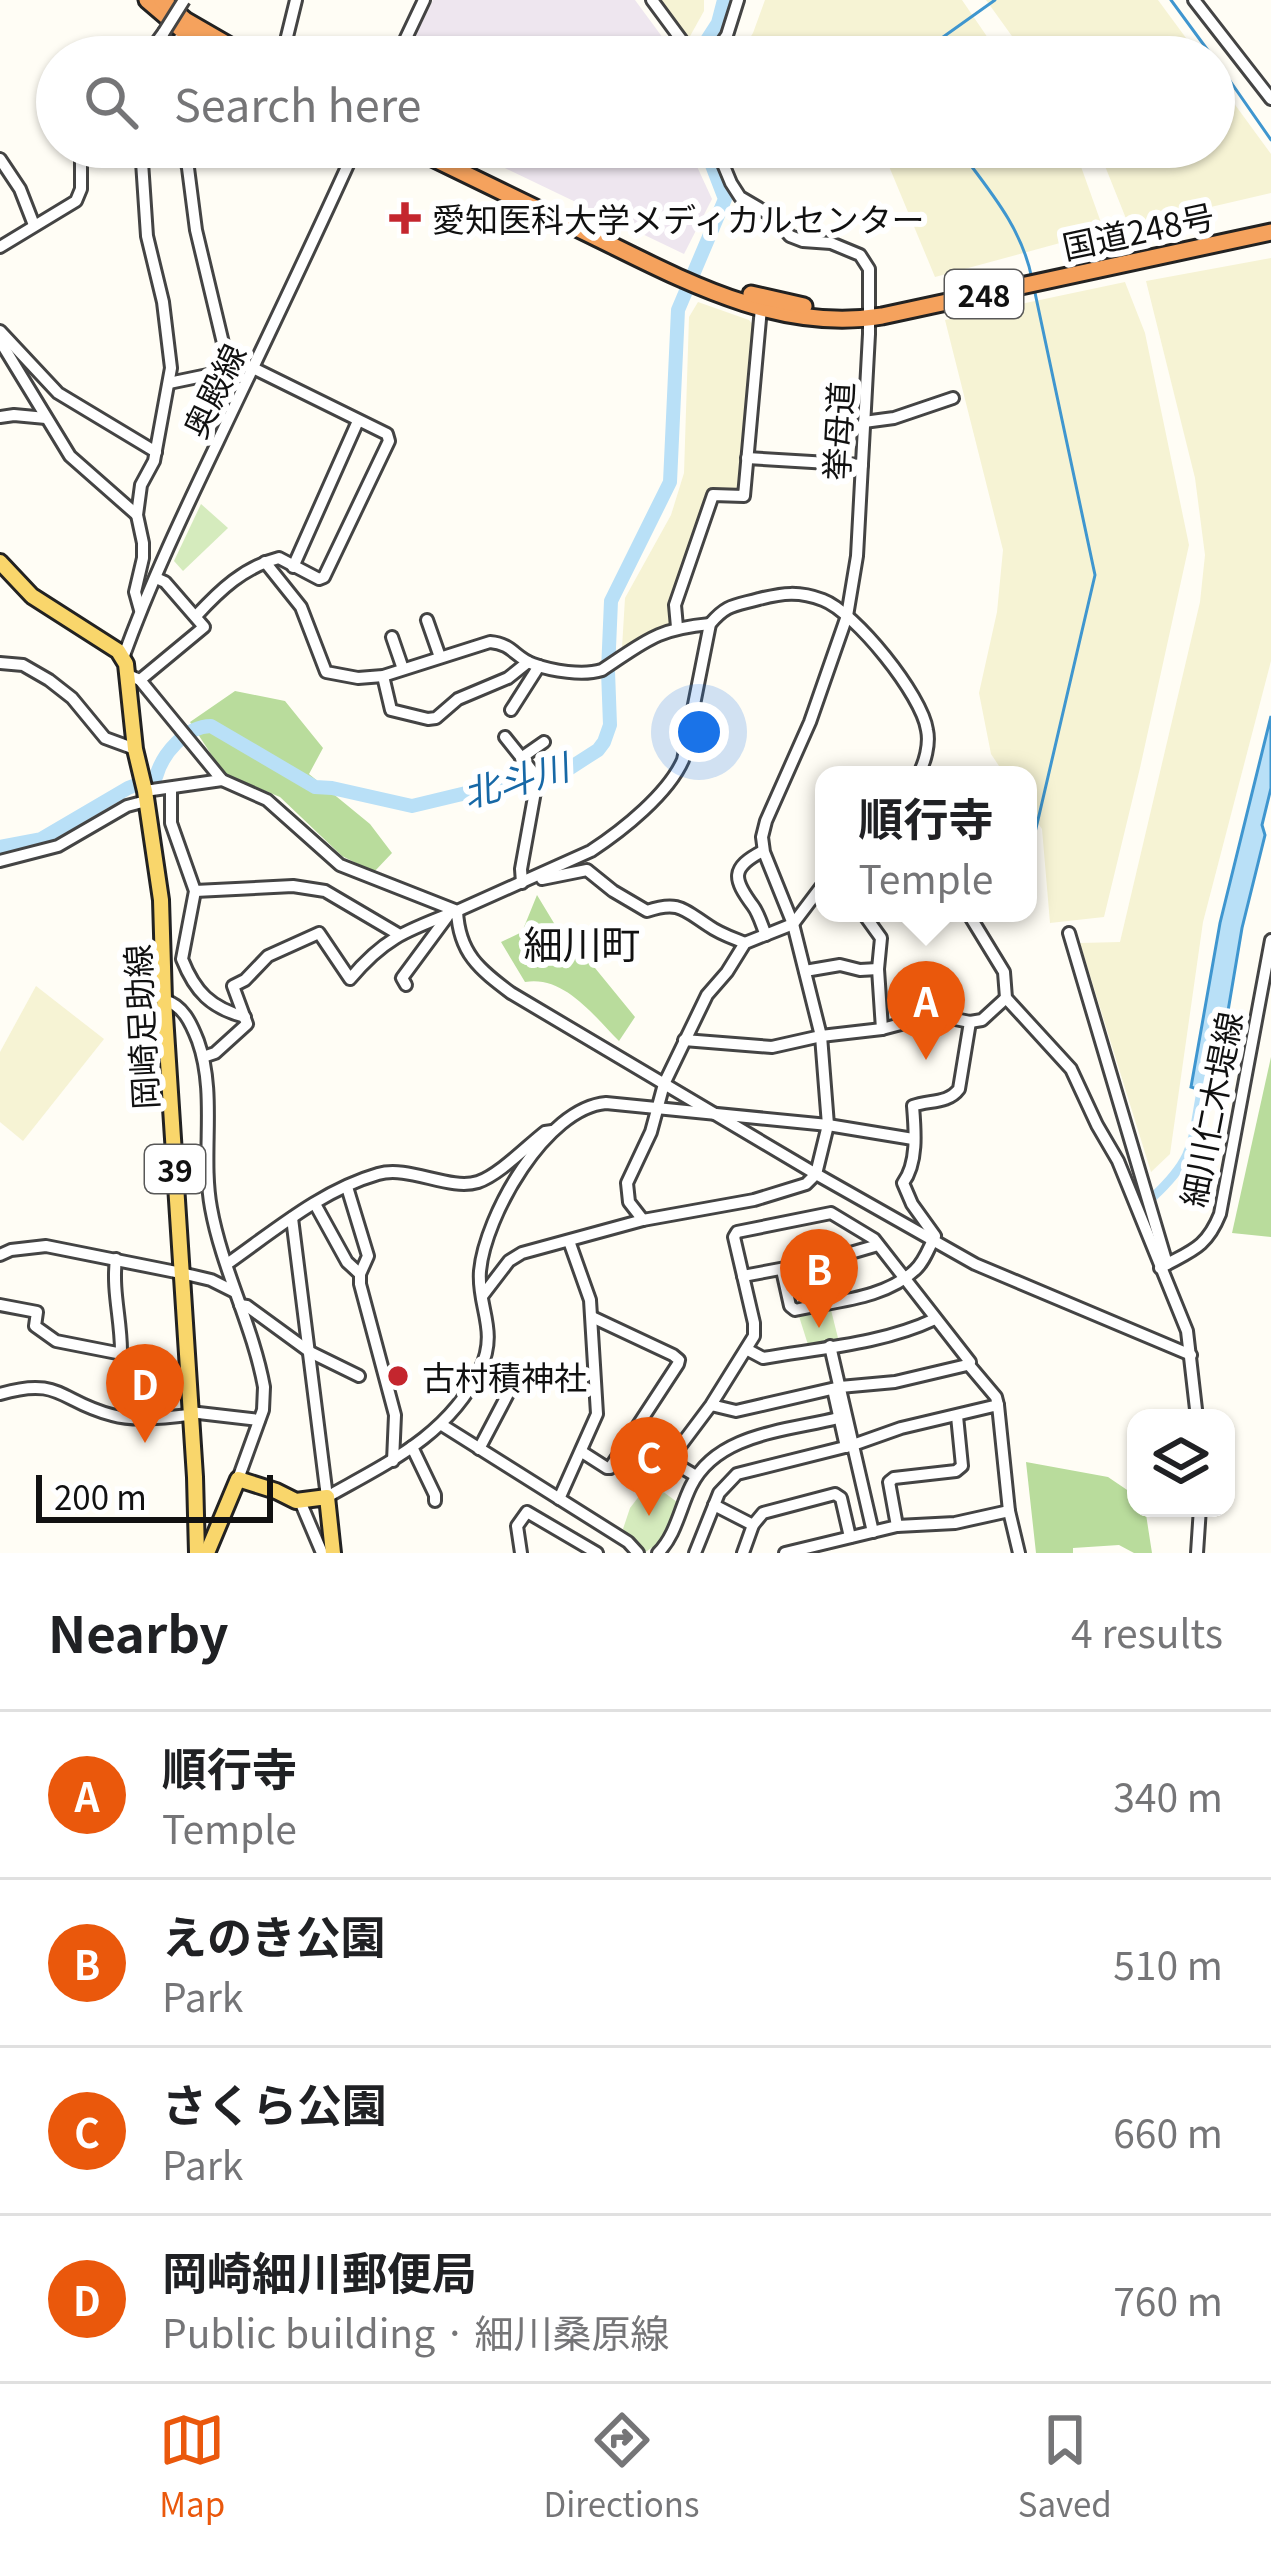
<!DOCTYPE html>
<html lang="en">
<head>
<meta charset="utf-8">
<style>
	:root { --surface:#fff; --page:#f2f2f2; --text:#202124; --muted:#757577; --line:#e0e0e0; --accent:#ea580c }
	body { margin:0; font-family:Georgia,"Noto Sans JP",serif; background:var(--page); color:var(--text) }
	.controls { position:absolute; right:36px; bottom:36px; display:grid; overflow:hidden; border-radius:24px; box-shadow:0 3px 9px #0004 }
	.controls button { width:108px; height:108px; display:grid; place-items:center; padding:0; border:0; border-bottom:3px solid var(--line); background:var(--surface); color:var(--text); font:60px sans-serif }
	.scale { position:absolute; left:36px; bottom:30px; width:237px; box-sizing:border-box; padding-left:12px; border:6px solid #111; border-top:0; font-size:33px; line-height:42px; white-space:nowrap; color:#111; -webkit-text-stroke:9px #fff; paint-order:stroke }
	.you { position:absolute; left:699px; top:732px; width:42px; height:42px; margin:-30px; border:9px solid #fff; border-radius:50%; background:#1a73e8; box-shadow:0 0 0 18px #1a73e833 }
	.badge { display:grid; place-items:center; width:78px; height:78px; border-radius:50%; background:var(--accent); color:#fff; font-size:39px; font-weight:700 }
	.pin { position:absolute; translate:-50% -99px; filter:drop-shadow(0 3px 6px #0008) }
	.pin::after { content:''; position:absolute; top:63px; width:42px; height:36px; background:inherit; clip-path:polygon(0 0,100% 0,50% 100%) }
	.popup { position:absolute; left:815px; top:766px; width:222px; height:156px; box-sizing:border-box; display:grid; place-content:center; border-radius:24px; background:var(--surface); filter:drop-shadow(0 3px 9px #0005); font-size:39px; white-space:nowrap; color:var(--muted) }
	.popup b { font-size:45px; color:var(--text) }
	.popup::after { content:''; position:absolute; left:50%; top:100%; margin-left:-24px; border:24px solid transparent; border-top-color:var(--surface) }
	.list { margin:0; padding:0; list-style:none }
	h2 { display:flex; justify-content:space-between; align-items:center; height:156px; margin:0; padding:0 48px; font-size:51px }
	h2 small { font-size:39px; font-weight:400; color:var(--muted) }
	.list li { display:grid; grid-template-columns:78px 1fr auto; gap:36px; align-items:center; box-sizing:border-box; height:168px; padding:0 48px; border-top:3px solid var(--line) }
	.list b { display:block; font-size:45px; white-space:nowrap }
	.list p { margin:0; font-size:39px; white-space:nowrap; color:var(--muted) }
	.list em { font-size:39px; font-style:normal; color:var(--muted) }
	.icon { flex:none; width:66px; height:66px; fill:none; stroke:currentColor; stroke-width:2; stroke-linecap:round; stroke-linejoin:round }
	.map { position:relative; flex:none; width:1271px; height:1553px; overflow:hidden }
	.search { position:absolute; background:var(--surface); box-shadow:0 3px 9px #0004; left:36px; right:36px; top:36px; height:132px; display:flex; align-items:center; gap:30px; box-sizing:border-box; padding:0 42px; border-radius:66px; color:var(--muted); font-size:45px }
	.sheet { height:828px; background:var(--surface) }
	nav { display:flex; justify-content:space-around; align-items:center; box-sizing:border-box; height:168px; border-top:3px solid var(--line); background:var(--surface); font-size:33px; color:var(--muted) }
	nav a { display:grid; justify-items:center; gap:6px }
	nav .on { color:var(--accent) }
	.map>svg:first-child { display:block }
</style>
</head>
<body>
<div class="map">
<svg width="1271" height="1553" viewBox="0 0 1271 1553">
	<rect width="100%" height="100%" fill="#fffdf5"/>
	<g fill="#eee6ef">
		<path d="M433,0H635L677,57H405Z"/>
		<path d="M461,147H688L712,199L684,254Z"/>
	</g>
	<g fill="#f6f3d4">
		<path d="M660,0H704V11L689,38Z"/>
		<path d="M765,0H962L1001,57H738L753,33Z"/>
		<path d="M986,0H1158L1200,57H1027Z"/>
		<path d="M1214,76L1271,154V193L1129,226L1103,161L1092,147H1214Z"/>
		<path d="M881,147H1068L1079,161L1104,231L935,277Z"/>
		<path d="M1271,258V661L1203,922L1170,1154L1151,1172L1080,943L1120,942L1200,602L1205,555L1195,478L1146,281Z"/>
		<path d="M1125,282L1145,333L1189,545L1140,768L1104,917L1050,923L1042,829L1028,809V775H1005L991,754L979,693L997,612L1003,550L945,320Z"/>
		<path d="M698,302L749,320L753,325L739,493L709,490L670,607L674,621L622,648L625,598L671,515L684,473L689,317Z"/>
		<path d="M36,986L104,1039L23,1141L0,1122V1052Z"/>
	</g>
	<g fill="#d5ebbd">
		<path d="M201,504L228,528L183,571L174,561Z"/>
		<path d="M830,1306L839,1342L809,1348L798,1313Z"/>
		<path d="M650,1482L677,1502L660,1542L644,1553L623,1529L630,1508Z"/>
	</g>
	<g fill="#b9dc9c">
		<path d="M235,691L285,701L323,748L309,774L370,824L392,853L374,872L342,856L280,797L224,774L190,722Z"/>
		<path d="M537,895L566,943L595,968L635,1017L619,1041C594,1016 564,975 525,982L501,942L522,932Z"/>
		<path d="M1271,1057V1237L1232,1233Z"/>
		<path d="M1026,1462L1108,1477L1136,1496V1508H1145L1152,1553H1134L1119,1545L1073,1548V1553H1036Z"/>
	</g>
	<path fill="#b9e0f7" stroke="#3f96cf" stroke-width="3" d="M1271,716V788L1262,825L1265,835L1242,928L1215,1088L1206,1087L1204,1095L1197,1094V1089L1191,1087L1220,923Z"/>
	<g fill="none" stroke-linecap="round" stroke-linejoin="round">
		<g stroke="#3f96cf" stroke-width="3">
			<path d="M1171,0L1212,56"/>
			<path d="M915,57L995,0"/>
			<path d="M1214,58L1271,140"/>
			<path d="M957,147C988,189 1022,227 1032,279"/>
			<path d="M1034,837L1095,575L1034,288"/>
		</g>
		<path stroke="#b9e0f7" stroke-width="9" d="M1153,1197C1197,1156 1191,1142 1202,1086"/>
		<g stroke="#b9e0f7" stroke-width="14">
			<path d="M696,57L718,23L724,0"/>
			<path d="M0,847L41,839L128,788L156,777C162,754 186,726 211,726L315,787L332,788L412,806L570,768L598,750L604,742L610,725L608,671L611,601L670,482L678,310L725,199L705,147"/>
		</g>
		<defs>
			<g id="minor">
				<path d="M652,0L694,57"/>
				<path d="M1194,0L1271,99"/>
				<path d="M146,57L164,32"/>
				<path d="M157,57L170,44L188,35"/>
				<path d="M282,57L296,0"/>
				<path d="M397,57L424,0"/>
				<path d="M712,57L727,35L738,0"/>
				<path d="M0,159L20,189L34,225"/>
				<path d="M0,247L76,201L81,189V147"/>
				<path d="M0,331L58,393L156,452"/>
				<path d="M0,341L70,456L137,515"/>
				<path d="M169,383L222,372L228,364L196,230L188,168L182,147"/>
				<path d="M0,417L14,415L46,418"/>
				<path d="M864,422L894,418L953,398"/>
				<path d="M747,458L862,465"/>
				<path d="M265,562L301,607L326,672L358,678L383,676L490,642C513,644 514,657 533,664C552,671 583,676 602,670C646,641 656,629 710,624"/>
				<path d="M293,567L358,421"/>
				<path d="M140,610L135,592L143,558V543L137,515L141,485L154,461L171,368L163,302L147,236L141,147"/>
				<path d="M196,616C220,590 244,567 279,558L319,579L324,577L389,441L387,434L253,368"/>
				<path d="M427,620L440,657"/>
				<path d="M677,627L675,605L713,495L744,496L761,308"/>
				<path d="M392,637L403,669"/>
				<path d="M123,658C150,583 185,510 219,439C265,342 312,245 356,147"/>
				<path d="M0,663L23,665L49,680L72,698L105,738L135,749"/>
				<path d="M126,674L140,680L222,780L267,800L340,865L457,911L591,851C623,830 668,794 683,760L710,624C727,604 734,606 759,599C783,593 799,591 823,600C855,612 922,695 927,730C930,744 925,763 918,775"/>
				<path d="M383,676L391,710L428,719L436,718L458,699L508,678L528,662"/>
				<path d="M140,680L204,627L165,582L156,578"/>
				<path d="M511,710L539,666"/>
				<path d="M505,737L533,772L536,786L521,869L522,883"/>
				<path d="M521,758L544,742"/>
				<path d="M171,788V823L195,891L182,959C195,992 211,1008 245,1017"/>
				<path d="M145,791L222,780"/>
				<path d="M763,851C730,868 733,879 753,906C759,914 762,926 766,935"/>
				<path d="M0,861L58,846L127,806L146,801"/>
				<path d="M542,879L587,870L613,891L647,911C679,900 684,910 709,926C720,934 733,938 745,943"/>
				<path d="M195,891L293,886L325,891L398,934"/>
				<path d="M836,913H855"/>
				<path d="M863,913L881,938L878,969L882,1029"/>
				<path d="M968,913L1004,972L1006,998L1071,1069L1097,1125L1118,1161L1187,1331L1197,1418"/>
				<path d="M1069,933L1167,1264"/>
				<path d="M805,971L840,965L860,970L878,969"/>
				<path d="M406,985L402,978L447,917"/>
				<path d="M164,1000C183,1005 191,1023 198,1041C217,1094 201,1154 211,1208C222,1269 253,1326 264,1387L263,1410L238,1479"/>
				<path d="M684,1040L772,1047L821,1036L882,1029L935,1015L970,1022L982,1020L1006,998"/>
				<path d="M203,1057L215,1053L247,1024L233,986L245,980L268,956L319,933L350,979C385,937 408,930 457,911C459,953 479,969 511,993L816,1174L975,1264L1191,1355"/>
				<path d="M347,1187L368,1256L360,1274V1284L395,1415L393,1461"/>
				<path d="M315,1204L347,1262L360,1274"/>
				<path d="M292,1218L327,1497C387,1463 448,1436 480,1370C499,1330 477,1307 480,1271C485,1216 546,1108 606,1103L828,1125L913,1139"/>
				<path d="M643,1220L754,1200L806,1184L816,1174L828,1125L821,1036L793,924L764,852L762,837L766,821L810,722L847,616L857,556L869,334V269L860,255L831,243L803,241L790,236L774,217L740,197L731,183L716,147"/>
				<path d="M0,1255L11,1250L46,1246L181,1273L211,1280L235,1292"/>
				<path d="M227,1264C274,1231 322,1190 378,1174C409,1165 449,1191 478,1182C499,1175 527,1146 545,1132L552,1131"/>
				<path d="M1160,1268C1190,1251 1206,1249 1220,1214L1271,940"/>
				<path d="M782,1270L790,1306L795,1310C834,1301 885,1299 915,1270C925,1261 929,1247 935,1236L912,1204L903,1183C918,1163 915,1130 913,1106C928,1100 948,1104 959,1089L970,1022"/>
				<path d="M743,1276L823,1261L878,1245"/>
				<path d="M483,1295L509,1261L522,1253L643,1220L629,1202L627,1183L651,1132L664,1084L707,995L727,972L745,943L793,924L824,883"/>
				<path d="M0,1305L37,1312L35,1326L56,1341L117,1353L121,1351C121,1319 112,1291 116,1259"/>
				<path d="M240,1305L247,1306L310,1352L359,1376"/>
				<path d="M830,1346L873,1532"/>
				<path d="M748,1350L763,1358C821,1348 882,1344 935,1319"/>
				<path d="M969,1365L996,1397L998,1405"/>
				<path d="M833,1389L846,1447"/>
				<path d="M0,1394C61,1376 60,1402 112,1415C137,1422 164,1417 190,1415"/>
				<path d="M190,1412L259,1420"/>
				<path d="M442,1425L628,1542L638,1553"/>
				<path d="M412,1447L435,1495V1501"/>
				<path d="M479,1449L511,1388"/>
				<path d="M582,1452L607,1468H610L678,1364L679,1360L673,1355L592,1317"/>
				<path d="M696,1476L674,1463L672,1457L711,1405L754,1336V1323L734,1237L737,1232L831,1213L874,1239L970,1362L967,1365L895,1382L840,1387L736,1411L711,1405"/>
				<path d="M559,1499L597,1414L590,1300L569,1241"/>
				<path d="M300,1501L322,1553"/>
				<path d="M714,1505L753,1525"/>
				<path d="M897,1526L955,1523L1009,1511"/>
				<path d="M521,1553L517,1526L527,1512L597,1553"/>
				<path d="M658,1553C676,1535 680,1508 691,1486C717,1433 787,1431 838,1418"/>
				<path d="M695,1553L719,1493L737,1474L853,1445L901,1428L998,1405L1009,1511L1019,1553"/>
				<path d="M743,1553L753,1525L763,1513L835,1494L841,1498L850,1537"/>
				<path d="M785,1553L897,1526L889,1482L894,1478L956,1471L962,1466L957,1416"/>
				<path d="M1197,1553L1200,1508"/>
			</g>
			<g id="major">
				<path d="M0,562L32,596L118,651L126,664L135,749L145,791L161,900L164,1000L195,1477L197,1553"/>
				<path d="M207,1553L238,1479L276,1491L296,1501L327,1497L333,1553"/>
			</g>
			<g id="highway">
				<path d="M147,0L188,35L215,50"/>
				<path d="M162,0L185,20L249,57"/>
				<path d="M410,147C471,177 532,206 593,236C683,280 778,333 882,316L1271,232"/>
				<path d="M751,294L804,306"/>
			</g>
		</defs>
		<use href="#minor" stroke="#444" stroke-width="16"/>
		<use href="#major" stroke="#222" stroke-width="20"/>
		<use href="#highway" stroke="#222" stroke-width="21"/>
		<use href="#minor" stroke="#fff" stroke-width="10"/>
		<use href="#major" stroke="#f9d66b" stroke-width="14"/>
		<use href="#highway" stroke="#f5a25d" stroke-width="15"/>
		<defs>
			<path id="minor-bridge" d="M164,32L184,0"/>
		</defs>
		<use href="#minor-bridge" stroke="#444" stroke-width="16" stroke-linecap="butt"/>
		<use href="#minor-bridge" stroke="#fff" stroke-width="10"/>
	</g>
	<g fill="#c4262e" stroke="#fff" stroke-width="4.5">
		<path d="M399 200h12v12h12v12h-12v12h-12v-12h-12v-12h12z"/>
		<circle cx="398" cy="1376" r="12"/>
	</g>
	<g text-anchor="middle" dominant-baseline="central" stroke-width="12" stroke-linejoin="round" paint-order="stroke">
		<g fill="#fff" stroke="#585858" stroke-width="3">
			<rect x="945" y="270" width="78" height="48" rx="9"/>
			<rect x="145" y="1145" width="60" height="48" rx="9"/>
		</g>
		<g font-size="30" font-weight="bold" fill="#111">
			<text x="984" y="294">248</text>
			<text x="175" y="1169">39</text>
		</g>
		<g font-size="33" fill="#111" stroke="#fff" text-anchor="start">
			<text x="432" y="218">愛知医科大学メディカルセンター</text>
			<text x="422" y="1376">古村積神社</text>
		</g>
		<g font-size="33" fill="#111" stroke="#fff">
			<text transform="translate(1138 230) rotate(-12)">国道248号</text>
			<text transform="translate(213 390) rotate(-64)">奥殿線</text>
			<text transform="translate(837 431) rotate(-87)">挙母道</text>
			<text transform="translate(140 1027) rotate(-93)">岡崎足助線</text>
			<text transform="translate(1210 1109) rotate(-79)">細川仁木堤線</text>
		</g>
		<g font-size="36" font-style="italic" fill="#1768a6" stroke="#fff">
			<text transform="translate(515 778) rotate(-16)">北斗川</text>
		</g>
		<g font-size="39" fill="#111" stroke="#fff">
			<text x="582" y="942">細川町</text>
		</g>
	</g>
</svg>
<div class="controls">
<button><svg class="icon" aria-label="layers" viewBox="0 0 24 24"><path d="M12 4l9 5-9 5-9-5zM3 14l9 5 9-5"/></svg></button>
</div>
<div class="scale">200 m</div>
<div class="you"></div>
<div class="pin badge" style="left:926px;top:1060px">A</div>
<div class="popup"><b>順行寺</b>Temple</div>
<div class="pin badge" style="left:819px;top:1328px">B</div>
<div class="pin badge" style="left:649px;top:1516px">C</div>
<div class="pin badge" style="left:145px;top:1443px">D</div>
<div class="search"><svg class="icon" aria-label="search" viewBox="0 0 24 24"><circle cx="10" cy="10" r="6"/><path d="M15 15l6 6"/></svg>Search here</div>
</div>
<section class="sheet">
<h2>Nearby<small>4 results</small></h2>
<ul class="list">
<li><span class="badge">A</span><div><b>順行寺</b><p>Temple</p></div><em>340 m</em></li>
<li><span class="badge">B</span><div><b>えのき公園</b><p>Park</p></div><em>510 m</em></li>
<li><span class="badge">C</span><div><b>さくら公園</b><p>Park</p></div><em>660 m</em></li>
<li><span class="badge">D</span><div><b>岡崎細川郵便局</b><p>Public building · 細川桑原線</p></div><em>760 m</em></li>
</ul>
</section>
<nav>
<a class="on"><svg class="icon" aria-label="map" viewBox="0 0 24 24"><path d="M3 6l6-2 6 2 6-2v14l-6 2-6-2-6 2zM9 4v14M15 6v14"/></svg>Map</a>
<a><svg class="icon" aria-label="directions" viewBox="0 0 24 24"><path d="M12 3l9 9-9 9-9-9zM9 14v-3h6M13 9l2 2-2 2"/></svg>Directions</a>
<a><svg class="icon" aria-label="saved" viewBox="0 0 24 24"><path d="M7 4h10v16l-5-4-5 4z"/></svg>Saved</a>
</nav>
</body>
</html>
